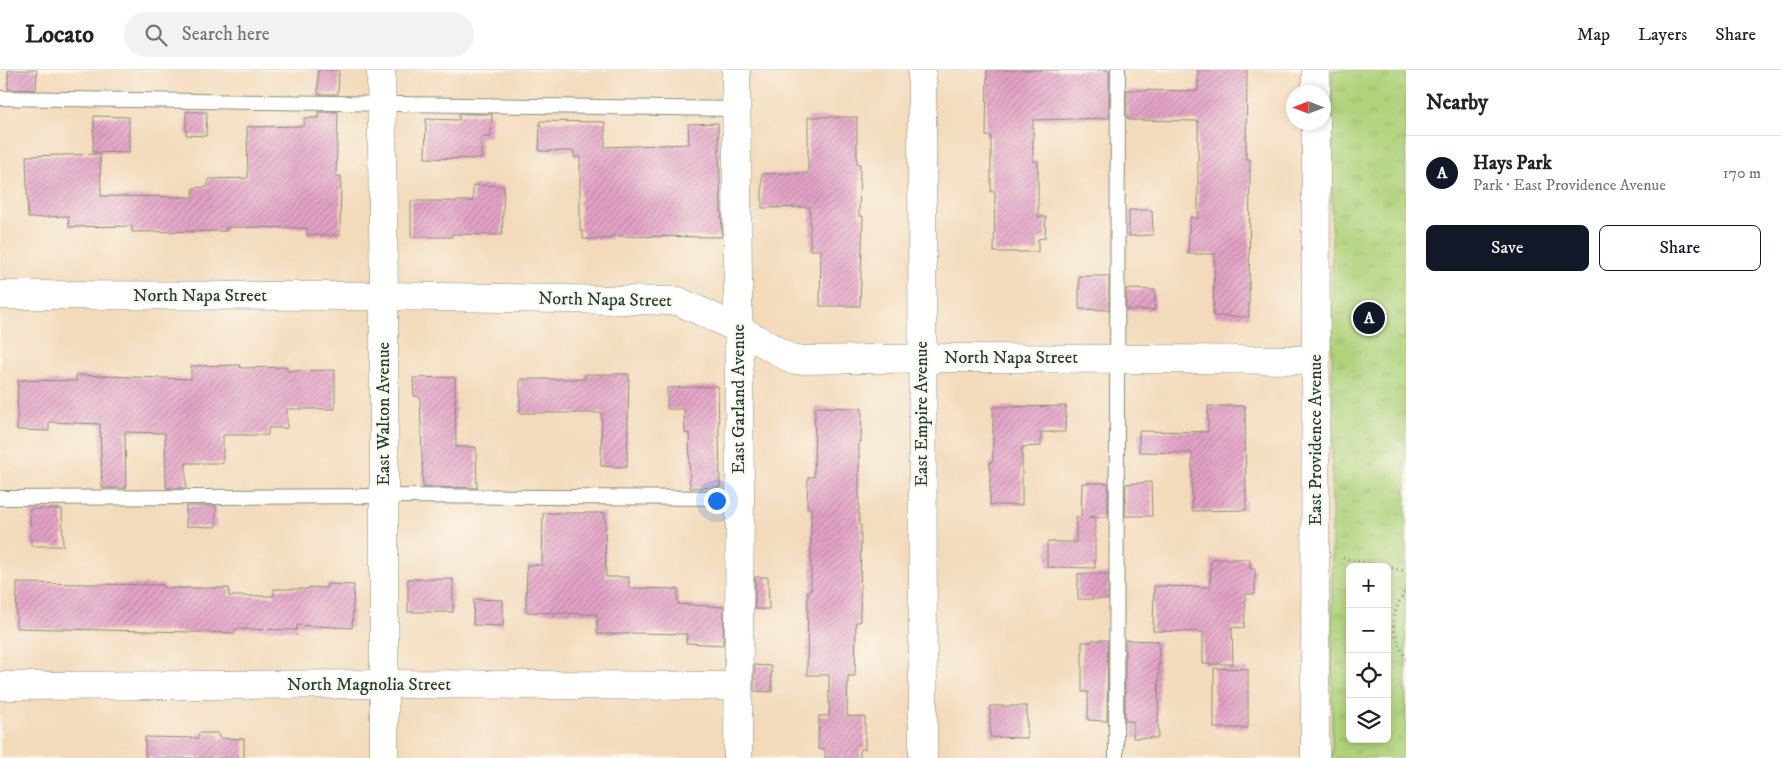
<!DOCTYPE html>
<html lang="en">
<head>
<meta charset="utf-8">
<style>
	:root { --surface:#fff; --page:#f2f2f2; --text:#222; --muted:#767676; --line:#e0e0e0; --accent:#111827 }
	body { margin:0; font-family:"IM FELL DW Pica",serif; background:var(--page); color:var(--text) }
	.controls { position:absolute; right:15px; bottom:15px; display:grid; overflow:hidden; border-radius:8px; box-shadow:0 2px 8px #0003 }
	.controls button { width:45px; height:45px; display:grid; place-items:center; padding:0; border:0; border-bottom:1px solid var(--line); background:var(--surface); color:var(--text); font:25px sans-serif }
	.compass { position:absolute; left:1286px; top:15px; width:45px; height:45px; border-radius:50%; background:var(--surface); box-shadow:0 2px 8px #0003; rotate:270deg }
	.you { position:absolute; left:716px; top:430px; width:18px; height:18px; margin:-12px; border:4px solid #fff; border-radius:50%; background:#1a73e8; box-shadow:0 0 0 8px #1a73e833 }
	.badge { display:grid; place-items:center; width:32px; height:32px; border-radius:50%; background:var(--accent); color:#fff; font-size:16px; font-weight:700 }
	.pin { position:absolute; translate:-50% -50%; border:2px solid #fff; box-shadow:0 1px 5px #0006 }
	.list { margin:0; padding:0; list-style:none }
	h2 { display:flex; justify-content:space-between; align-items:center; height:65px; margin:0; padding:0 20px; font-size:21px }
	h2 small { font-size:16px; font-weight:400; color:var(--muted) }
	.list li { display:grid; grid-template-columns:32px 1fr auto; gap:15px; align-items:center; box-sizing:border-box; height:75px; padding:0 20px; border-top:1px solid var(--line) }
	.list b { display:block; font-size:19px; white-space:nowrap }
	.list p { margin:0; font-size:16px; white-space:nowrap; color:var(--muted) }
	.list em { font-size:16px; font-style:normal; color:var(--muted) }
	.actions { display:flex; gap:10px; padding:15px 20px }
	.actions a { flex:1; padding:11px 0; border:1px solid var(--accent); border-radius:8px; text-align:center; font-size:18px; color:var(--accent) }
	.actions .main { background:var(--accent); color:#fff }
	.icon { flex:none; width:28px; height:28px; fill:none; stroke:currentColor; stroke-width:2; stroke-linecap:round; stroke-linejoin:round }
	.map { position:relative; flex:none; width:1406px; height:688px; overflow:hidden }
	header { display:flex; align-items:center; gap:30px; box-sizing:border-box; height:70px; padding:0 25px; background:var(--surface); border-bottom:1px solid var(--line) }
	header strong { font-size:24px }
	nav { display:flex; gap:28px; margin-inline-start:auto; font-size:18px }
	.search { width:350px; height:45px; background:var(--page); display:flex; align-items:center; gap:12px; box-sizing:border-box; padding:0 18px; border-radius:28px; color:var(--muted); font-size:19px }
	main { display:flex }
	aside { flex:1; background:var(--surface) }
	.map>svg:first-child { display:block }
</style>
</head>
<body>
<header>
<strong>Locato</strong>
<div class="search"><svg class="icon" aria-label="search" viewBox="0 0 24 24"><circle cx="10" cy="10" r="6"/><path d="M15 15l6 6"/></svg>Search here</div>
<nav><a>Map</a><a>Layers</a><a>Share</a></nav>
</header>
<main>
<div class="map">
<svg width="1406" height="688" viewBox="0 0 1406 688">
	<defs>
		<pattern id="grass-tufts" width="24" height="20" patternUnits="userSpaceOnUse" patternTransform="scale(1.25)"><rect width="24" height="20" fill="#afd27a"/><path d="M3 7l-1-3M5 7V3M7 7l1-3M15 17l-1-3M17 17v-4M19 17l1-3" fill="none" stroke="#96b56a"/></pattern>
		<pattern id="building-hatch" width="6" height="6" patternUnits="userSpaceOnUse" patternTransform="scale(1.25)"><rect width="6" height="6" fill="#e4a2c6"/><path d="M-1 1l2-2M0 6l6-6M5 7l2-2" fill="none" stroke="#b885a2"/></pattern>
	</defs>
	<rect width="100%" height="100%" fill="#fbf7ec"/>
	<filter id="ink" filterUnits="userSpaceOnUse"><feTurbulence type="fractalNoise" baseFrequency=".02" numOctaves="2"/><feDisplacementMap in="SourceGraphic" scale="10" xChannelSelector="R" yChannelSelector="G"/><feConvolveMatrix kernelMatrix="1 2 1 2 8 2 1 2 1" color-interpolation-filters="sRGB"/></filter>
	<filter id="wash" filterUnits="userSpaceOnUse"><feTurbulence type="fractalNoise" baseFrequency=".0096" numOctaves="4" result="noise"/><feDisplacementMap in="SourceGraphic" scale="20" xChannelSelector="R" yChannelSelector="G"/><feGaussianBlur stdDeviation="1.12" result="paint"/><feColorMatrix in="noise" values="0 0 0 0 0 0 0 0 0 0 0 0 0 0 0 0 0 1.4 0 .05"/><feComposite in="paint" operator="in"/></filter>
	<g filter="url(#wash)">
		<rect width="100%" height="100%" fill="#f3dabb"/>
		<path fill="url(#grass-tufts)" stroke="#678857" fill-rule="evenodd" d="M1332,0H1406V688H1332ZM1350,497H1387V669H1350Z"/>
		<g id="blocks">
			<g fill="url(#building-hatch)">
				<path d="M8,0H37L36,20L8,19Z"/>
				<path d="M318,0H339L338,24H318Z"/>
				<path d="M987,0H1109V48L1033,50V91H1038V147H1046L1045,168L1038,169V182H994L995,122H991V66H986Z"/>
				<path d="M1198,0H1247L1246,89H1250L1249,247L1213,246L1215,184H1188L1190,148H1198V51L1129,50V48H1127V20L1198,21Z"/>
				<path d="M186,42H207L206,66L186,65Z"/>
				<path d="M318,42H338L336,106H341L340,165H307V158L226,157V161L132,162V156L69,157L68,146L28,148L26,86L100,84L101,126L193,127V118L208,117V109L248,108L247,57L304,56V48H318Z"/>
				<path d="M459,44H492L491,67H481V89L425,88L426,49L459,50Z"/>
				<path d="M94,46L129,47V83L93,82Z"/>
				<path d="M808,47H857V94H860L859,146H863L860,236H820L821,180H810V137L762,138V104L808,103Z"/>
				<path d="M540,51L605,52V77L689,74L688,54L718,53L722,167L611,166V169H583V161H580V87H574V81H539Z"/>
				<path d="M473,115L504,116L502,165L452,164V167H411V131H473Z"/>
				<path d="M1129,140H1152L1153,165L1129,166Z"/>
				<path d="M1079,206H1109V240L1079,239Z"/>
				<path d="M1126,219L1155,220V240H1126Z"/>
				<path d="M240,295V298L287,297V301L335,300V339H287V358H268V365H223V393H186V418H166L165,363L125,362L126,418H102L100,354L49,352V361L17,360L18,310L76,311V305L191,309V296Z"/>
				<path d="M585,304H629L627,397L601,396L602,343H520V309H585Z"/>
				<path d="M455,307L456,377H476L477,418L423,417L420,327L414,326L413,308Z"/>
				<path d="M718,316L720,417L690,418L689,363H685L684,339H667V318Z"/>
				<path d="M1066,336L1065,362H1041V376L1022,377V435H990V392H993V337Z"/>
				<path d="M1208,336H1245L1246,440L1192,441V383L1139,382V361L1208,362Z"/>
				<path d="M815,337L862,338L861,372L859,371V455H861L860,552H856L855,606H848L847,646L865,647V679H860V688H825V679H818L819,646H829V605H807L808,520H811V438H807L808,407H814Z"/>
				<path d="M1151,412L1152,446H1125L1126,414Z"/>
				<path d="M1082,413H1108V447H1088H1095V498L1047,497V472H1076V447H1081Z"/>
				<path d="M186,436H216V457L186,456Z"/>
				<path d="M30,439H62L63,476H31Z"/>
				<path d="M543,443H605L606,507H629V518L678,519V534L724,537L723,575L686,573L687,564L629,563V564H597V544L526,542L527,495H542Z"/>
				<path d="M1211,489H1250V499H1255V524H1246L1244,558L1232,557L1233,594H1203V562L1153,561L1154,516L1210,517Z"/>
				<rect x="1078" y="504" width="30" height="25"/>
				<path d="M755,507H768L769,539H755Z"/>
				<rect x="408" y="509" width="45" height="33"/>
				<path d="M17,513L164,515V518H229V526H274V519H309V517L326,518L327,514L354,515L352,558L297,555V560L235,559V563L16,558Z"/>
				<path d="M474,529L503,530V556L473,555Z"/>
				<path d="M1092,570H1108L1107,651L1088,650V622H1082V572H1092Z"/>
				<path d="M1125,570L1159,571L1158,668H1133V651H1125Z"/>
				<path d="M754,595L771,596L772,622L754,621Z"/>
				<path d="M1214,598L1248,599V658H1214Z"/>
				<path d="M990,636H1027V668L990,667Z"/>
				<path d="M199,663H218L219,668L244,669V688H145V667L198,668Z"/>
			</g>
		</g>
	</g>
	<g filter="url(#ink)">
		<use href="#blocks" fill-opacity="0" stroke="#898c78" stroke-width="1"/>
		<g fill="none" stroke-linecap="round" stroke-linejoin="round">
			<defs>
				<g id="service">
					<path d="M0,28L736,39"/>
					<path d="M0,428L384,426L740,428"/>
					<path d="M1116,688L1118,0"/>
				</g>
				<g id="minor">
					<path d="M381,0L384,226V688"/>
					<path d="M736,0L740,428L738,688"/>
					<path d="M1316,22V0"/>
					<path d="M0,225L384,226L678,231L739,259L793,290L958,288L1316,290"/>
					<path d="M0,616L384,614L738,616"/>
					<path d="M1315,688L1316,52"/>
				</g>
				<path id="tertiary" d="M922,0L923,688"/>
			</defs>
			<use href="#service" stroke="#898c78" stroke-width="16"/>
			<use href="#minor" stroke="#898c78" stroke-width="29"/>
			<use href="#tertiary" stroke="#898c78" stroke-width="29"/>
			<g stroke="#898c78" stroke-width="3" stroke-dasharray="1 4" stroke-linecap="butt">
				<path d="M1343,488L1384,497"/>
				<path d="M1387,497L1406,501"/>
				<path d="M1406,518C1403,526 1398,534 1395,543C1390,559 1399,574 1406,589"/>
			</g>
			<use href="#service" stroke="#fff" stroke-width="14"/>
			<use href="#minor" stroke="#fff" stroke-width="28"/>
			<use href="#tertiary" stroke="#fff" stroke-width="28"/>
		</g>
	</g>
	<g text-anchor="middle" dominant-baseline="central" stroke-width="4" stroke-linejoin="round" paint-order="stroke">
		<g font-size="18" fill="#1f3d34" stroke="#fbf7ec">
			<text x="200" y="226">North Napa Street</text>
			<text transform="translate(605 230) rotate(1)">North Napa Street</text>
			<text x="1011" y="288">North Napa Street</text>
			<text transform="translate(739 329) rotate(-90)">East Garland Avenue</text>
			<text transform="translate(384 344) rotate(-90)">East Walton Avenue</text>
			<text transform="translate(922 344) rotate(-90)">East Empire Avenue</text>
			<text transform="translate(1316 370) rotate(-90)">East Providence Avenue</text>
			<text x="369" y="615">North Magnolia Street</text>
		</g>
	</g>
</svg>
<div class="controls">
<button>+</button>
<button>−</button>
<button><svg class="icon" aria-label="locate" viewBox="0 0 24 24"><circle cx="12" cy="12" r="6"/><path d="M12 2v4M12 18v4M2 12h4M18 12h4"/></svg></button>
<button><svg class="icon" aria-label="layers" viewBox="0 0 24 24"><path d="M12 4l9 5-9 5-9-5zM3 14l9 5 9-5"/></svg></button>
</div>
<svg class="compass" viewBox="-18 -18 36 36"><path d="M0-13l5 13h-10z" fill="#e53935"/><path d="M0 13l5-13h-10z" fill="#767676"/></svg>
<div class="you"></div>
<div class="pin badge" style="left:1369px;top:248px">A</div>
</div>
<aside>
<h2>Nearby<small></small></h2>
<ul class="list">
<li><span class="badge">A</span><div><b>Hays Park</b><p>Park · East Providence Avenue</p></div><em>170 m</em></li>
</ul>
<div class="actions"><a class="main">Save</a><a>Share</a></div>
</aside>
</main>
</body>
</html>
